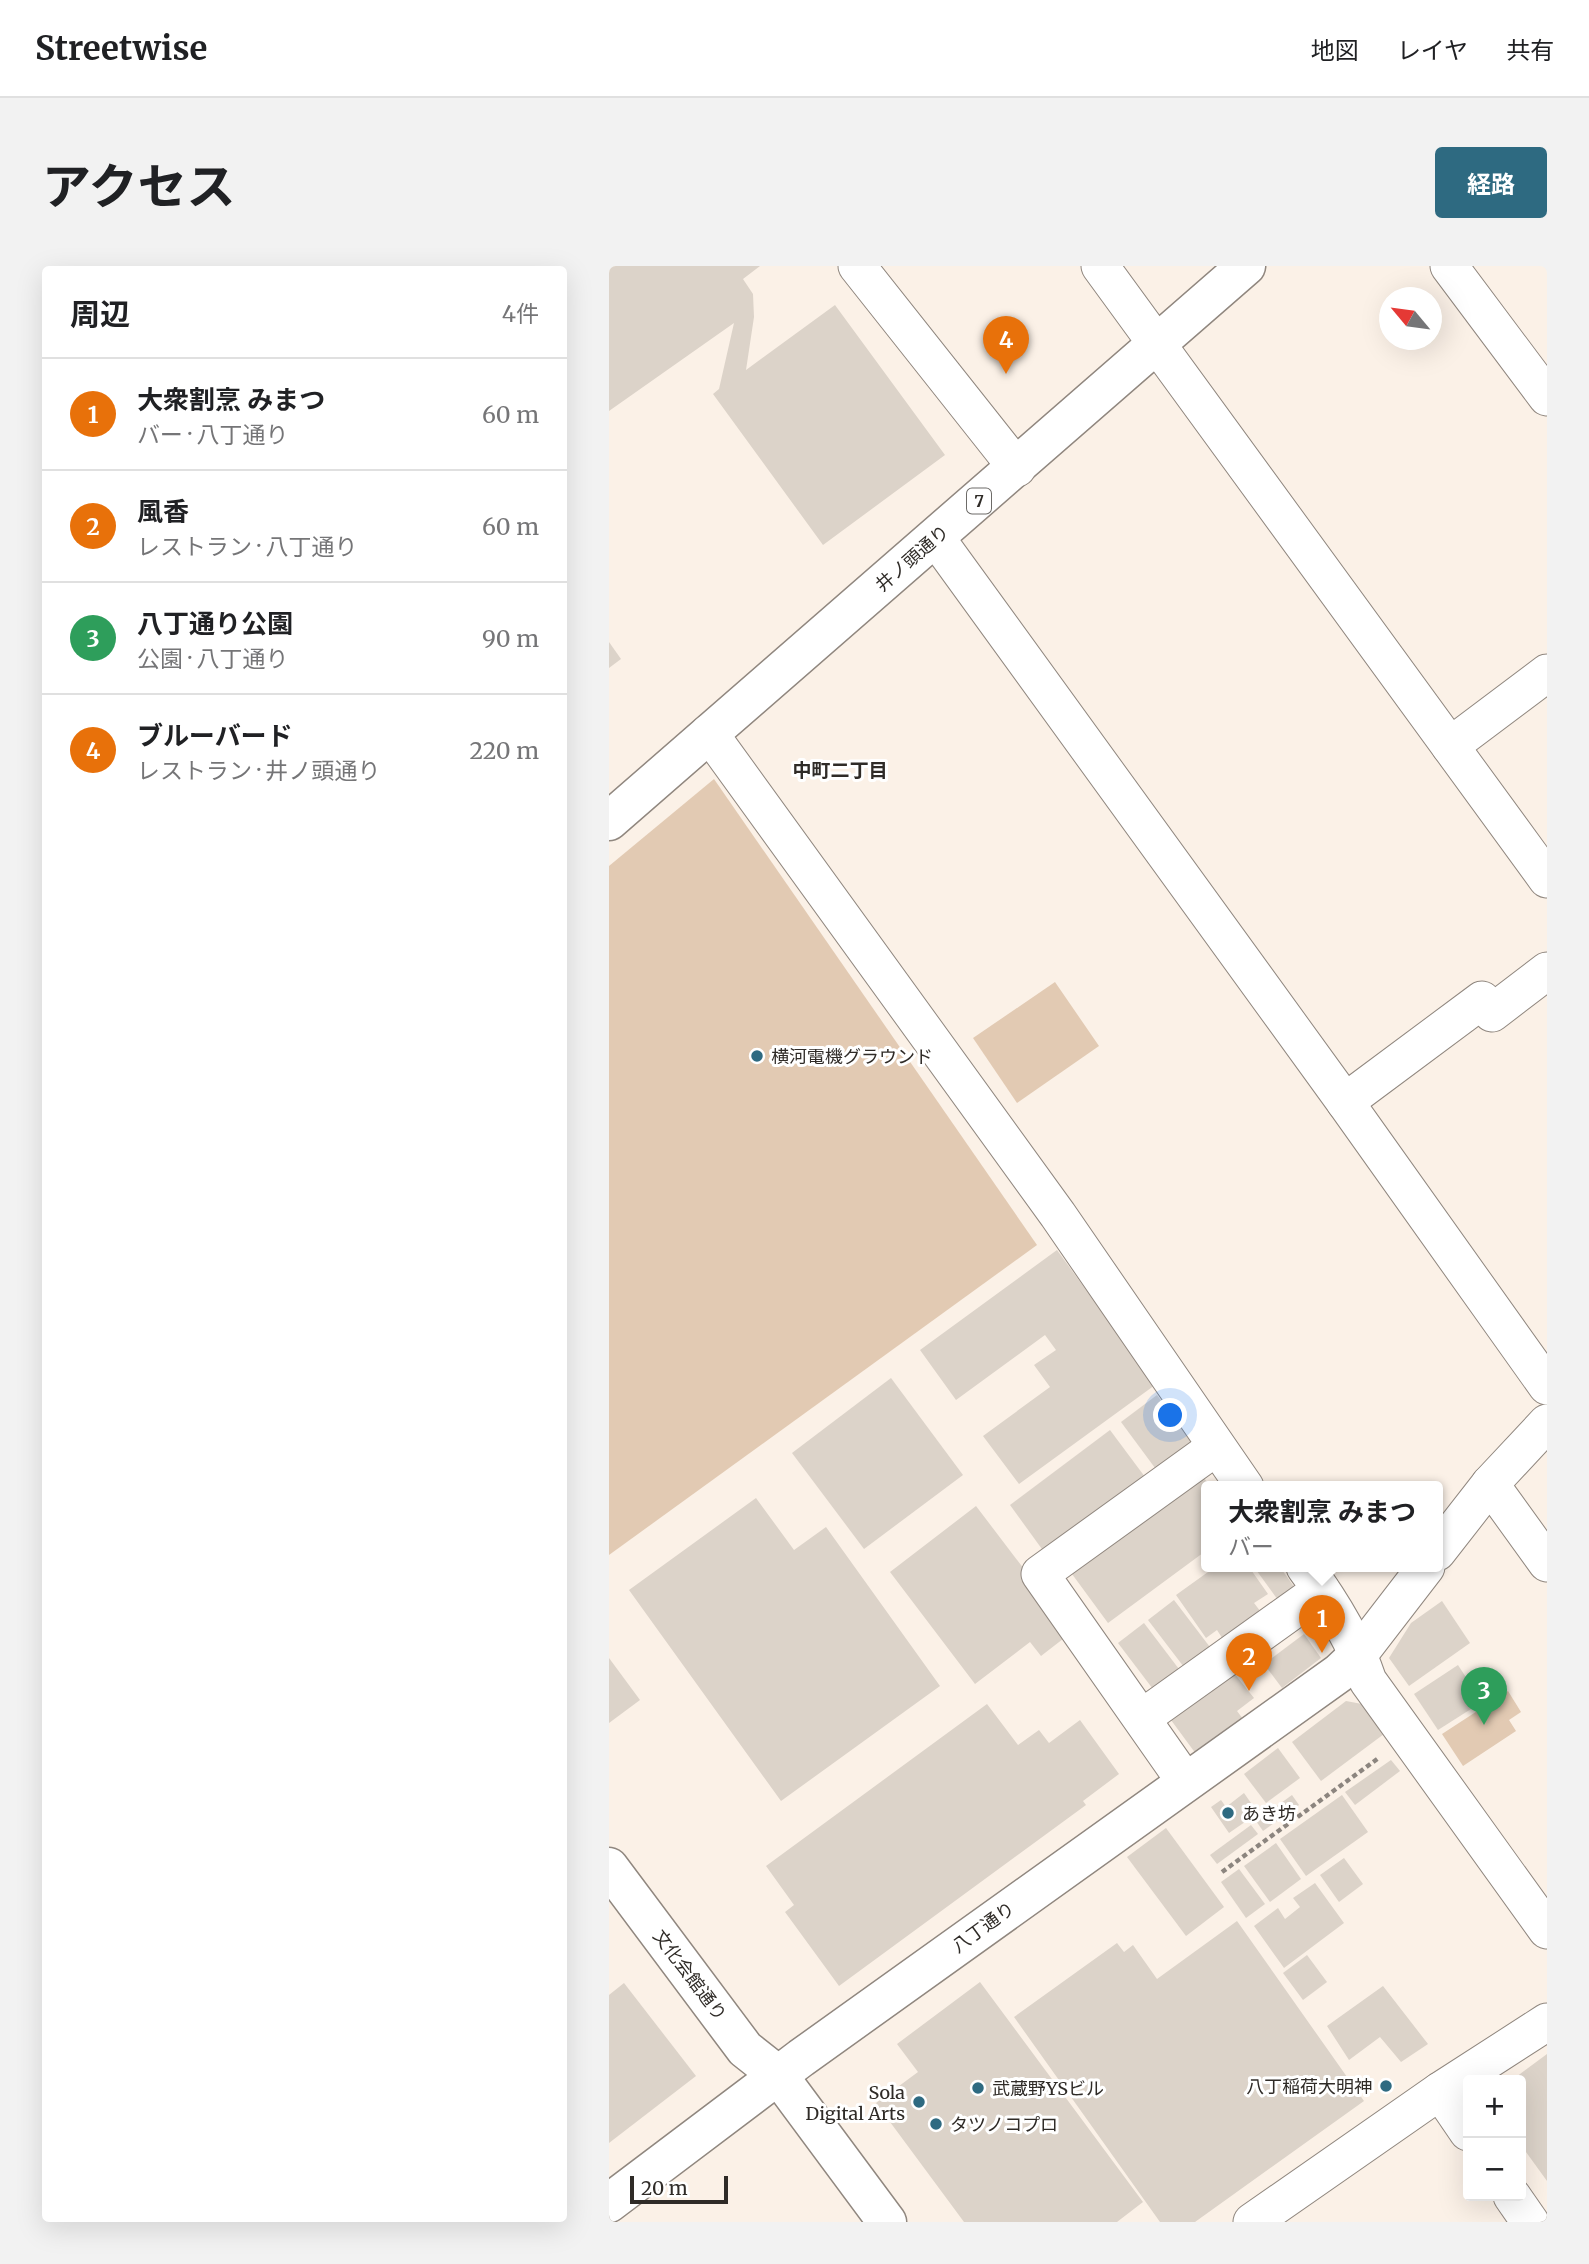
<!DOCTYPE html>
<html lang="ja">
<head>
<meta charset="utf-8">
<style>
	:root { --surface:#fff; --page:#f2f2f2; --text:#202124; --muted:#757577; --line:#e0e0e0; --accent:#2e6a81 }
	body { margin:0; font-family:Merriweather,"Noto Sans JP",serif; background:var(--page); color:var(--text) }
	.controls { position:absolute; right:21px; bottom:21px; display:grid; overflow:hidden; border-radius:7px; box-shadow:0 7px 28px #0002 }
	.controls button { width:63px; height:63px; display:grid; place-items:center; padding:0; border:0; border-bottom:2px solid var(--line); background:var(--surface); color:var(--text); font:35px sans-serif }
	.compass { position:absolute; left:770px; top:21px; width:63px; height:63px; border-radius:50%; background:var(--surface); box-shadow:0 7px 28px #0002; rotate:299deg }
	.scale { position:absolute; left:21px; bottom:18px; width:98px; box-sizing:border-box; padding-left:7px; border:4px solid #2f2b27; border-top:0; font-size:19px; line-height:24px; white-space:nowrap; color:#2f2b27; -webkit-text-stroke:5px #fff; paint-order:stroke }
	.you { position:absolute; left:562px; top:1150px; width:24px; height:24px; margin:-18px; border:5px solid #fff; border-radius:50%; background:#1a73e8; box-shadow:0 0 0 10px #1a73e833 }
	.badge { display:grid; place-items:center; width:46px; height:46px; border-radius:50%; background:var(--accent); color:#fff; font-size:23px; font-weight:700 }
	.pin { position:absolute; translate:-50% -58px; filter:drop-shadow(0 2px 4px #0008) }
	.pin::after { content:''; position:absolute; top:37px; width:24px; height:21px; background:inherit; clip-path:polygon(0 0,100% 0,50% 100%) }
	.popup { position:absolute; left:592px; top:1215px; width:242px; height:91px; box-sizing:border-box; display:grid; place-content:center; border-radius:7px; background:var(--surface); filter:drop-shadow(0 2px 5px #0005); font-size:23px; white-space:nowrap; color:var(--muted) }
	.popup b { font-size:26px; color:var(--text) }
	.popup::after { content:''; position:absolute; left:50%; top:100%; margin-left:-14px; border:14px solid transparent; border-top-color:var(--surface) }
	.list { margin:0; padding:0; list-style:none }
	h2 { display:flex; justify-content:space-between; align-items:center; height:91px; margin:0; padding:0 28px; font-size:30px }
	h2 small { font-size:23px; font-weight:400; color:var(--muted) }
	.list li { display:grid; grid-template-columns:46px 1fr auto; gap:21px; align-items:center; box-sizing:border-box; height:112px; padding:0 28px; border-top:2px solid var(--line) }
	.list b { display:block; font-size:26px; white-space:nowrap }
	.list p { margin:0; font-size:23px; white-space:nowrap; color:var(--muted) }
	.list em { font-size:23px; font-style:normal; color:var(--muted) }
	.map { position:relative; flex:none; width:938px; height:1956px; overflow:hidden; border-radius:7px }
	header { display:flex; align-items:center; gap:42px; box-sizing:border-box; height:98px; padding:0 35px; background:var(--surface); border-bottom:2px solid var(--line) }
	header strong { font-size:33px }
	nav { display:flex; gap:38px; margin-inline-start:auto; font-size:24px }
	.intro { display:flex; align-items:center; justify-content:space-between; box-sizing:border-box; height:168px; padding:0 42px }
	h1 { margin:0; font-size:49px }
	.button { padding:18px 32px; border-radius:7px; background:var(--accent); color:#fff; font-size:24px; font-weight:700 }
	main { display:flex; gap:42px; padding:0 42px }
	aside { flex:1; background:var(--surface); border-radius:7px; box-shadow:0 7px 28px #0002 }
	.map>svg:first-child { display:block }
</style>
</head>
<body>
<header>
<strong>Streetwise</strong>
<nav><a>地図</a><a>レイヤ</a><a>共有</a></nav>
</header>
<div class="intro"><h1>アクセス</h1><a class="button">経路</a></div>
<main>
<aside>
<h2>周辺<small>4件</small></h2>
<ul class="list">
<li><span class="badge" style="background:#e8710a">1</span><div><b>大衆割烹 みまつ</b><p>バー · 八丁通り</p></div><em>60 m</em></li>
<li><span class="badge" style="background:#e8710a">2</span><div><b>風香</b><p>レストラン · 八丁通り</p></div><em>60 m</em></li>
<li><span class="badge" style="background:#2e9e5b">3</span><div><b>八丁通り公園</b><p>公園 · 八丁通り</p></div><em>90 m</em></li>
<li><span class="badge" style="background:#e8710a">4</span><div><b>ブルーバード</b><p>レストラン · 井ノ頭通り</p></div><em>220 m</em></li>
</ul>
</aside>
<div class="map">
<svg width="938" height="1956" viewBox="0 0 938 1956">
	<rect width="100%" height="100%" fill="#fbf1e7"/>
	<g fill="#e2cab3">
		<path d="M105,513L428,979L0,1289V600Z"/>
		<path d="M446,716L490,780L408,837L364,772Z"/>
		<path d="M899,1425L912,1446L900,1454L907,1465L854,1500L833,1468Z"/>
	</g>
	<g fill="#dcd3c9">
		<path d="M0,0H151L134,13L144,28L145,51L137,104L226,39L336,189L214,279L104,128L110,123L125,57L0,145Z"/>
		<path d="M0,376L12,393L0,402Z"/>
		<path d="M448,984L546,1119L410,1218L374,1170L441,1121L425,1099L447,1084L436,1069L347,1134L311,1084Z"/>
		<path d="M282,1112L354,1209L255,1283L183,1187Z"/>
		<path d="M548,1129L585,1180L549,1206L512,1156Z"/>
		<path d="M501,1164L539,1215L438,1290L401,1239Z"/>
		<path d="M595,1212L602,1221H598V1284L499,1357L463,1308Z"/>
		<path d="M147,1232L185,1284L217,1261L331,1420L172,1535L20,1324Z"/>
		<path d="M367,1240L463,1366L432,1390L421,1376L366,1418L281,1306Z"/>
		<path d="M606,1301H640L659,1328L645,1337L655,1350L617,1378L608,1364L597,1372L567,1329Z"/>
		<path d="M645,1301H671L691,1329L674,1341Z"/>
		<path d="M565,1334L607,1389L581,1409L539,1354Z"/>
		<path d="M833,1335L861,1377L800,1420L780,1392L802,1357Z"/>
		<path d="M535,1357L576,1411L550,1431L509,1377Z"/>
		<path d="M695,1368L712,1392L673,1422L655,1398Z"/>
		<path d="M0,1392L31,1434L0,1457Z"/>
		<path d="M849,1399L873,1436L829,1464L805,1428Z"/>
		<path d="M625,1407L645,1432L628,1445L637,1457L590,1492L562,1454Z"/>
		<path d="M737,1435L753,1438L775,1468L712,1515L683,1476Z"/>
		<path d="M378,1438L409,1479L430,1464L440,1477L471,1454L510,1508L474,1535L477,1539L230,1720L176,1646L185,1639L157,1600Z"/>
		<path d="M669,1482L691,1512L657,1537L635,1508Z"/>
		<path d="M782,1494L791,1505L746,1539L736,1526Z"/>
		<path d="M635,1527L649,1547L620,1567L602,1541L612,1534L617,1541Z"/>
		<path d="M683,1529L690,1539L654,1565L647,1555Z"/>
		<path d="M733,1529L759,1566L697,1610L671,1573Z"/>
		<path d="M642,1559L649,1568L608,1598L601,1589Z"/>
		<path d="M557,1562L615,1641L577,1670L518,1591Z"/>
		<path d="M667,1577L692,1613L661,1636L635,1600Z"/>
		<path d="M735,1592L754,1618L730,1636L711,1609Z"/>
		<path d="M630,1603L656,1638L637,1652L612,1616Z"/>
		<path d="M706,1617L735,1657L675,1702L645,1660L669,1642L676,1653L691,1641L684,1632Z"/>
		<path d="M628,1655L755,1835L586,1956H551L405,1751L508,1677L515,1686L524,1679L548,1713Z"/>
		<path d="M698,1689L718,1716L694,1734L674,1707Z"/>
		<path d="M371,1716L534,1936L508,1956H355L267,1837L309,1806L288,1778Z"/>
		<path d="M15,1717L87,1810L0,1877V1729Z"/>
		<path d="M774,1720L819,1778L792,1796L771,1771L740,1794L718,1760Z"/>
		<path d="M938,1788V1915L912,1879V1814H903Z"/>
	</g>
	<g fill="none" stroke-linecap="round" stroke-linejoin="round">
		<defs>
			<g id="minor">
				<path d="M248,0L408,202"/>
				<path d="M491,0L938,613"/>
				<path d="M840,0L938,131"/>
				<path d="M327,272L736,836L938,1120"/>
				<path d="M100,467L449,949L636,1221"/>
				<path d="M841,480L938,407"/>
				<path d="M736,836L873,734L883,747L938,705"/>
				<path d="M881,1218L938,1297"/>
				<path d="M828,1286L881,1218L938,1157"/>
				<path d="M696,1301C722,1336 745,1373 759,1415L938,1664"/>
				<path d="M750,1388L817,1301"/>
				<path d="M533,1452L712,1324"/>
				<path d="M576,1515L431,1308L607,1181"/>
				<path d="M831,1825L859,1866"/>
				<path d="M903,1930L921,1956"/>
				<path d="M643,1956L831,1825L938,1756"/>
			</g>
			<g id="tertiary">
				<path d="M0,1601L136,1783L169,1809L278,1956"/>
				<path d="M0,1937L192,1792L730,1407L750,1388"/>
			</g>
			<path id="primary" d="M0,555L637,0"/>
		</defs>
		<use href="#minor" stroke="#90877f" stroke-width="39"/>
		<use href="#tertiary" stroke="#90877f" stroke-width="41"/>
		<use href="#primary" stroke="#90877f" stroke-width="41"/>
		<path stroke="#8c857f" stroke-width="4.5" stroke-dasharray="5 3.5" stroke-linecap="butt" d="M613,1606L771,1491"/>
		<use href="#minor" stroke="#fff" stroke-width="37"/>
		<use href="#tertiary" stroke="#fff" stroke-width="38"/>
		<use href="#primary" stroke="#fff" stroke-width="38"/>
	</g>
	<g fill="#2e6a81" stroke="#fff" stroke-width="2.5">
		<circle cx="148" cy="790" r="7"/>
		<circle cx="619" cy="1547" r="7"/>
		<circle cx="777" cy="1820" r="7"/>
		<circle cx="369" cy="1822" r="7"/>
		<circle cx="310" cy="1836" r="7"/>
		<circle cx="327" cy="1858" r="7"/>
	</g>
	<g text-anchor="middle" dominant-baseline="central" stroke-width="6" stroke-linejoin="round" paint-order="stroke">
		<rect fill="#fff" stroke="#6d6b68" stroke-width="2" x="358" y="222.5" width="24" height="25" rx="5"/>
		<g font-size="16" font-weight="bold" fill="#2f2b27">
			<text x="370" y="235">7</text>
		</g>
		<g font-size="18" fill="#2f2b27" stroke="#fff">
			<text transform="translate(303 292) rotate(-41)">井ノ頭通り</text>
			<text transform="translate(374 1661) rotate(-36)">八丁通り</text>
			<text transform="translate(81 1709) rotate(53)">文化会館通り</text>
		</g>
		<g font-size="18" fill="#2f2b27" stroke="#fff" text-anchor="start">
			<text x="162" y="790">横河電機グラウンド</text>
			<text x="633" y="1547">あき坊</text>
			<text x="763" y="1820" text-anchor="end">八丁稲荷大明神</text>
			<text x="383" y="1822">武蔵野YSビル</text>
			<text x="296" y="1826" text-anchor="end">Sola<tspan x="296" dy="21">Digital Arts</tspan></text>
			<text x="341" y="1858">タツノコプロ</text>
		</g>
		<g font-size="19" font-weight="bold" fill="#2f2b27" stroke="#fff">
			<text x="231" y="504">中町二丁目</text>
		</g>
	</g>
</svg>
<div class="controls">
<button>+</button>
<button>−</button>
</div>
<svg class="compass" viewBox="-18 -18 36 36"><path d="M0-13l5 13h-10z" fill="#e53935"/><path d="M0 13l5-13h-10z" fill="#757577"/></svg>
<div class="scale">20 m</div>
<div class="you"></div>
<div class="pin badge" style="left:713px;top:1387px;background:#e8710a">1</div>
<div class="popup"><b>大衆割烹 みまつ</b>バー</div>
<div class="pin badge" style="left:640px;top:1425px;background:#e8710a">2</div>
<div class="pin badge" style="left:875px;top:1459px;background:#2e9e5b">3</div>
<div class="pin badge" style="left:397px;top:108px;background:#e8710a">4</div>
</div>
</main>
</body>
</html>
